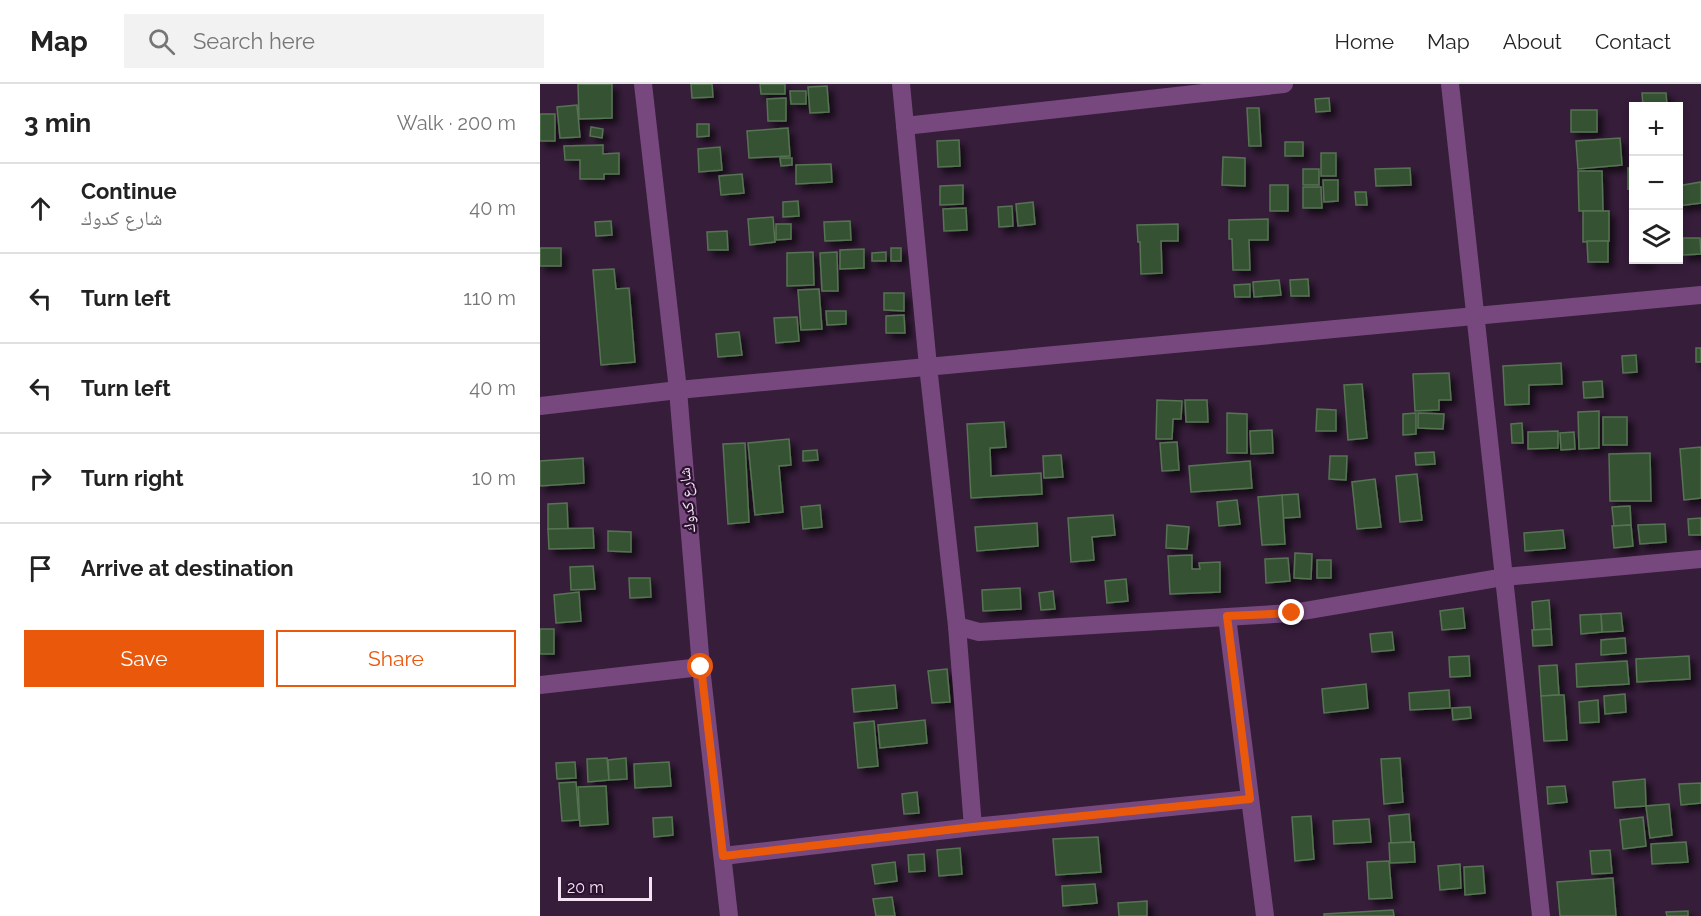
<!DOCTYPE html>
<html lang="en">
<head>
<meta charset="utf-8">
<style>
	:root { --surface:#fff; --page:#f2f2f2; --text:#222; --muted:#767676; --line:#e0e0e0; --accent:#ea580c }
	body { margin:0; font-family:Raleway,"Noto Naskh Arabic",sans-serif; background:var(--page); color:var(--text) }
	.controls { position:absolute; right:18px; top:18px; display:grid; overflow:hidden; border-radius:0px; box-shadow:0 3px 9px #0003 }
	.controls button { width:54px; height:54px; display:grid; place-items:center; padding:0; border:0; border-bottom:2px solid var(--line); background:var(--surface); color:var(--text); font:30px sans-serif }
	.scale { position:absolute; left:18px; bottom:15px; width:94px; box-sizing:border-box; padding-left:6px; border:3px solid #f3e3f5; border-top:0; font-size:16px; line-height:21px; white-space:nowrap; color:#f3e3f5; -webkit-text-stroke:4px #2b132f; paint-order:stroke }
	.stop { position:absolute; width:18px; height:18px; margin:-14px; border:4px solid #ea580c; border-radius:50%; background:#fff }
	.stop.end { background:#ea580c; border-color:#fff; box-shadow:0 2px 6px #0008 }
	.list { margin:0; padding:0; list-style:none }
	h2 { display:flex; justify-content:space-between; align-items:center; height:78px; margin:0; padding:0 24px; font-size:26px }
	h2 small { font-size:20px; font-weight:400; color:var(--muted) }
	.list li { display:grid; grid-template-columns:39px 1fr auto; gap:18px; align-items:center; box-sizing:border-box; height:90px; padding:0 24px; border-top:2px solid var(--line) }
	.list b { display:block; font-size:22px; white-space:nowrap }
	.list p { margin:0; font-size:20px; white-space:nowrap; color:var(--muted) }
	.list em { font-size:20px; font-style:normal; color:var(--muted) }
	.actions { display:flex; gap:12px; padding:18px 24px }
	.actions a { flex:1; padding:14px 0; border:2px solid var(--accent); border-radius:0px; text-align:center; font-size:21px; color:var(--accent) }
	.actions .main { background:var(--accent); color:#fff }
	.icon { flex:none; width:33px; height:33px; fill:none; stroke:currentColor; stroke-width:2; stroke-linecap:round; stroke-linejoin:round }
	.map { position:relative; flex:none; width:1161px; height:832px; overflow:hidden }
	header { display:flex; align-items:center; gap:36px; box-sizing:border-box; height:84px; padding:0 30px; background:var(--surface); border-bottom:2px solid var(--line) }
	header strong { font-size:28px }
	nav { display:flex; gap:33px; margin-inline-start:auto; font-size:21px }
	.search { width:420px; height:54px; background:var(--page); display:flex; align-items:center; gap:15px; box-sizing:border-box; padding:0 21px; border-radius:0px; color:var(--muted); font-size:22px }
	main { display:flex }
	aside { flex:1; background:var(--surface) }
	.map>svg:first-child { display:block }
</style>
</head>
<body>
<header>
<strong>Map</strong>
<div class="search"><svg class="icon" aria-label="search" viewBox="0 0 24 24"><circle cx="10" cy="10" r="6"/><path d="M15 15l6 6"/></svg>Search here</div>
<nav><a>Home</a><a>Map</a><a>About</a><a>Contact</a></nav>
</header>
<main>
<aside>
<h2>3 min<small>Walk · 200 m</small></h2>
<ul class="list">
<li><svg class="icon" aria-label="ahead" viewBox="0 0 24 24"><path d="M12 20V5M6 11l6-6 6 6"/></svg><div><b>Continue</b><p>شارع كدوك</p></div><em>40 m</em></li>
<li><svg class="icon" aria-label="left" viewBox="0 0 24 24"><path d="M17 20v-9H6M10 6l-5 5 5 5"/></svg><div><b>Turn left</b></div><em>110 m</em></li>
<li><svg class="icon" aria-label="left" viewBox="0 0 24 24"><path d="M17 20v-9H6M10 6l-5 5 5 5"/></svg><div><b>Turn left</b></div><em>40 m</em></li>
<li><svg class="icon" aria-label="right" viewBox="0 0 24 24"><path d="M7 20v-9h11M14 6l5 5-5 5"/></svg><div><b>Turn right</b></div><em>10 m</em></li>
<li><svg class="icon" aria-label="arrive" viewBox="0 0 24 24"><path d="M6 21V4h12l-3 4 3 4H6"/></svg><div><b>Arrive at destination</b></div></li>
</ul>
<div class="actions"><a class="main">Save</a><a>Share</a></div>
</aside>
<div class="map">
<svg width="1161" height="832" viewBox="0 0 1161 832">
	<defs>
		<filter id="shadow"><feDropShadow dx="5.5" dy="5.5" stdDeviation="3" flood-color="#0009"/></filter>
	</defs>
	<rect width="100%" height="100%" fill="#361d3a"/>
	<g fill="#365233" stroke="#567352" stroke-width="1.5" filter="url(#shadow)">
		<path d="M38,0H72V34L39,35Z"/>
		<path d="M151,0H172L173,13L152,14Z"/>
		<path d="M220,0H245V10H221Z"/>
		<path d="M287,2L289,28L270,29L268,3Z"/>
		<path d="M250,7H266V20H251Z"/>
		<path d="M1102,9H1126L1127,22H1103Z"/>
		<path d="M246,14V37H228L227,15Z"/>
		<path d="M789,14L790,27L776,28L775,15Z"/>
		<path d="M37,21L40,53L20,54L17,23Z"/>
		<path d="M707,24H719L721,62H709Z"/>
		<rect x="1031" y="26" width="26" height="22"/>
		<rect x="0" y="30" width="15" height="27"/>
		<path d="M157,40H169V52L157,53Z"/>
		<path d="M51,43L63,45L62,54L50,52Z"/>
		<path d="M248,44L250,72L209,74L207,47Z"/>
		<path d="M1080,54L1082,81L1038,85L1036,57Z"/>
		<path d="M419,56L420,82L398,83L397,57Z"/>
		<rect x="745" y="58" width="18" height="14"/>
		<path d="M63,61V70L79,69V90H64V95H40V76H25L24,62Z"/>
		<path d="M180,63L182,86L159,88L158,65Z"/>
		<rect x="781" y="69" width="15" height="23"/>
		<path d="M683,73L705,74V102L682,101Z"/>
		<path d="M240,74H252V81L241,82Z"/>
		<path d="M291,80L292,98L256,100V81Z"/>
		<path d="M870,84L871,101L836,102L835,85Z"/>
		<path d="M1088,84H1094V104L1088,105Z"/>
		<rect x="763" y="85" width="16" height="16"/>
		<path d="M1038,87H1062L1063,127H1039Z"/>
		<path d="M202,90L204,109L181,111L179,92Z"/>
		<path d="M783,96H798V117L784,118Z"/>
		<path d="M1161,98V119L1138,122V102Z"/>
		<path d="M423,101V120L400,121V102Z"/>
		<rect x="730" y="101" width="18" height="26"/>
		<path d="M763,103H781L782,124H763Z"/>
		<path d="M815,108H826L827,121H816Z"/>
		<path d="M258,117L259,132L243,133V118Z"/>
		<path d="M493,118L495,140L478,142L476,120Z"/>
		<path d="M472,122L473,142L459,143L458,123Z"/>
		<path d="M426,124L427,146L404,147L403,125Z"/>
		<path d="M1043,127H1069V157L1043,158Z"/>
		<path d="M233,133L235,158L210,161L208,135Z"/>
		<path d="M728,135V156H709L710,186H693L692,155H689V136Z"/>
		<path d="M71,137L72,151L56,152L55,138Z"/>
		<path d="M310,137L311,156L285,157L284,138Z"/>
		<path d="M236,140H251V155L236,156Z"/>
		<path d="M638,140V157H621L622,189L601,190L600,158H598L597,141Z"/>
		<path d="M187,147L188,166H168L167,148Z"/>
		<path d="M1143,154H1160L1161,170L1143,171Z"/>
		<path d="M1047,157H1068V178H1048Z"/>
		<path d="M1092,160L1094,176H1109V179H1092Z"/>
		<rect x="0" y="164" width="21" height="18"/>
		<rect x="351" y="164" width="10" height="13"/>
		<path d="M324,165V184L300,185V166Z"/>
		<path d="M273,168L274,201L247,202V169Z"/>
		<path d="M297,168L298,207H282L280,169Z"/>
		<path d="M346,168V177H332V169Z"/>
		<path d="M74,185L76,205L89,204L95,278L61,281L53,186Z"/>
		<path d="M768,195L769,212H751L750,196Z"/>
		<path d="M739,196L741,211L714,213L713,198Z"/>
		<path d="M710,200V213H695L694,201Z"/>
		<path d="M279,205L282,245L261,246L258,206Z"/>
		<path d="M344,209H364V227L344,226Z"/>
		<path d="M286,227H306V240L287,241Z"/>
		<path d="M364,231L365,249H346V232Z"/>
		<path d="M257,233L259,257L236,259L234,234Z"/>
		<path d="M199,248L202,271L178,273L176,250Z"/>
		<rect x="1156" y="264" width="5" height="14"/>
		<path d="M1096,271L1097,288L1083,289L1082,272Z"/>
		<path d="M1021,279L1022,300L989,301V320L965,321L963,282Z"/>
		<path d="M909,289L911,316H899V326L875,327L873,290Z"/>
		<path d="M1062,297L1063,313L1044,314L1043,298Z"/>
		<path d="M822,300L827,354L808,356L804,301Z"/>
		<path d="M617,316L642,317L641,335H633L632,355H616Z"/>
		<path d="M645,316H667L668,338H646Z"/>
		<path d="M777,325L796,326V347H776Z"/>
		<path d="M1059,327V364L1039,365L1038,328Z"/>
		<path d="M687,329L707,330V369H687Z"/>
		<path d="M876,329V350L863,351V330Z"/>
		<path d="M878,329L904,330L903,345L878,344Z"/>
		<rect x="1063" y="333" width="24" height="28"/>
		<path d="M464,338L466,363L450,364L451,392L501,389L502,410L431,414L427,340Z"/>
		<path d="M982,339L983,359H972L971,340Z"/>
		<path d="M732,346L733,369L711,370L710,347Z"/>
		<path d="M1018,347V364L988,365V348Z"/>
		<path d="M1034,348L1035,365L1021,366L1020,349Z"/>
		<path d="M249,355L251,381L239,382L243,428L215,431L208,359Z"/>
		<path d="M637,358L639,386L622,387L620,359Z"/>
		<path d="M205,359L209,438L188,440L183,360Z"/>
		<path d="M1161,363V414L1144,416L1140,365Z"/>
		<path d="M277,366L278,376L263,377V367Z"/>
		<path d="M894,368L895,380L876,381L875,369Z"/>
		<path d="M1110,369L1111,417H1070L1069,370Z"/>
		<path d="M521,371L523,393L504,394L503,372Z"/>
		<path d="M790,372H807L806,396L789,395Z"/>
		<path d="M43,374L44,399L0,402V377Z"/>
		<path d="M710,377L712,404L651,408L649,382Z"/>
		<path d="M877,390L882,436L860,438L856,392Z"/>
		<path d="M835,395L841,443L817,445L812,398Z"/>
		<path d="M758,410L760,433L743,434L742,411Z"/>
		<path d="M742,411L745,460L722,461L718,413Z"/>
		<path d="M697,416L700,440L679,442L677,418Z"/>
		<path d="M27,419L28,445H8V420Z"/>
		<path d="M280,421L282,443L263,445L261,423Z"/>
		<path d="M1090,422L1091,441L1074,442L1072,423Z"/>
		<path d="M573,431L575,451L552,453L554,476L531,478L528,434Z"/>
		<path d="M1161,434V451H1149L1148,435Z"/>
		<path d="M497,439L498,462L437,467L435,443Z"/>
		<path d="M1125,440L1126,458L1100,460L1098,441Z"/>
		<path d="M627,441L649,443L647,465L626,464Z"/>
		<path d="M1091,441L1093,462L1074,464L1072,442Z"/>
		<path d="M53,444L54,464L9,465L8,445Z"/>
		<path d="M1023,446L1025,464L985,467L984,449Z"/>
		<path d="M68,447L91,448V468L68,467Z"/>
		<path d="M755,469L772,470L771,495L754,494Z"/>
		<path d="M652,471V485H660L659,479L680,478V508L630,510L628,472Z"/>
		<path d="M748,474L750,497L726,499L725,475Z"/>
		<rect x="777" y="476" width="14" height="18"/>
		<path d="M53,482L55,505L31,506L30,483Z"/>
		<path d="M89,494H110L111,513L90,514Z"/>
		<path d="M586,495L588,517L567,519L565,497Z"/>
		<path d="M480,504L481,525L443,527L442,506Z"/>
		<path d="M513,507L515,525L501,526L499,509Z"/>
		<path d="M39,508L41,537L16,539L14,511Z"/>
		<path d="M1009,516L1011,545L994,546L992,518Z"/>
		<path d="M923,524L925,544L902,546L900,527Z"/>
		<path d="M1081,529L1083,547L1062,548L1061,530Z"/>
		<path d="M1061,530L1062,548L1041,550L1040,531Z"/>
		<rect x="0" y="545" width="14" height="25"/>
		<path d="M1011,545L1012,561L993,562L992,546Z"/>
		<path d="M852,548L854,566L832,568L830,550Z"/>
		<path d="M1085,554L1086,569L1061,571V556Z"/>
		<path d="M929,572L930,592L910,593L909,573Z"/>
		<path d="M1149,572L1150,595L1097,598L1096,575Z"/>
		<path d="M1087,577L1089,600L1037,603L1036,580Z"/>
		<path d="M1017,581L1019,611L1001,612L999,582Z"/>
		<path d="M407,585L410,618L392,619L388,587Z"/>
		<path d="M826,600L828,624L784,629L782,605Z"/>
		<path d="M355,601L357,624L314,628L312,605Z"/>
		<path d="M909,606L910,624L870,626L869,609Z"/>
		<path d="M1085,610L1086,628L1065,630L1064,612Z"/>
		<path d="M1019,611H1024L1027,656L1004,657L1001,612Z"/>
		<path d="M1058,616L1059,638L1040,639L1039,618Z"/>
		<path d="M930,623L931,634L913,636L912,624Z"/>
		<path d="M385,636L387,659L340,664L338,641Z"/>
		<path d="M334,637L338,682L318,684L314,639Z"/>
		<path d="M67,674L69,696L48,698L47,675Z"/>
		<path d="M86,674L87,695L69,696L68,676Z"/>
		<path d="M860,674L863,718L844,720L841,675Z"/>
		<path d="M35,678L36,694L17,695L16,679Z"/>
		<path d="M129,678L131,702L95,704L94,680Z"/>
		<path d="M1105,695L1106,722L1075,724L1073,698Z"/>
		<path d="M36,698L39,736L22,737L19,699Z"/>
		<path d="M1161,699V719L1141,721L1139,700Z"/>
		<path d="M66,702L68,740L40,742L38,703Z"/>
		<path d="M1025,702L1027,718L1008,720L1007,703Z"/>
		<path d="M377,708L379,729L364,730L362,710Z"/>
		<path d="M1129,720L1132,751L1110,754L1106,722Z"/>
		<path d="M869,730L871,758L851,759L849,732Z"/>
		<path d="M771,732L774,775L755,777L752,733Z"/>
		<path d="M132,733L133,751L114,753L113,734Z"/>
		<path d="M1103,733L1106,762L1083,765L1080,736Z"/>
		<path d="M829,735L831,758L794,760L793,737Z"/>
		<path d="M558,753L561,788L516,791L513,755Z"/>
		<path d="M874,758L875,778L850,779L849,759Z"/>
		<path d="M1146,758L1148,778L1112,780L1111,760Z"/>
		<path d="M420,764L422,790L399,792L397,766Z"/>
		<path d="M1070,766L1072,789L1052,790L1050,767Z"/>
		<path d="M384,770L385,787L369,788L368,771Z"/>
		<path d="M849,777L852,814L829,815L827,778Z"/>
		<path d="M355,778L357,797L335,800L332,781Z"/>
		<path d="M920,780L921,804L900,806L898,782Z"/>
		<path d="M943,782L945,809L925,811L924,783Z"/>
		<path d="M1073,794L1076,832H1020L1017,798Z"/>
		<path d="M555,800L557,819L523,822L522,802Z"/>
		<path d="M352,813L355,832H336L333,815Z"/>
		<path d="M607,817V832H579L578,819Z"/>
		<path d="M853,826L854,832H784V830Z"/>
		<path d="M1148,827V832H1127L1126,828Z"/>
	</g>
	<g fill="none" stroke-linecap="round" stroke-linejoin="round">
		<g stroke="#76487d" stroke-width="18">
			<path d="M361,0L388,282L417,542L439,548L752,529L964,493L1161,475"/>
			<path d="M910,0L1001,832"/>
			<path d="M365,42L744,0"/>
			<path d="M0,322L138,306L1161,211"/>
			<path d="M687,533L725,832"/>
			<path d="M417,542L433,743"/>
			<path d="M0,601L161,583"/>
			<path d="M183,772L433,743L710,715"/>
		</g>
		<path stroke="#76487d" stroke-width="18" d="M103,0L138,306L161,583L189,832"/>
	</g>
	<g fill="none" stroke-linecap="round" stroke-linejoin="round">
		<path stroke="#ea580c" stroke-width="8" d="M161,583L183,772L433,743L710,715L687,532L752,529"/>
	</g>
	<g text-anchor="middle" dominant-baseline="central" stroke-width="4.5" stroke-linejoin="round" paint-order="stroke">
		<g font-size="16" fill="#f3e3f5" stroke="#2b132f">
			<text transform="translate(147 416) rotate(-95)">شارع كدوك</text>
		</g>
	</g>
</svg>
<div class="controls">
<button>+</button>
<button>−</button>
<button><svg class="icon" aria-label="layers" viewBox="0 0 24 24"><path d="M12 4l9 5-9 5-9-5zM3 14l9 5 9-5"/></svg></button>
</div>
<div class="scale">20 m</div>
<div class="stop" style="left:161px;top:583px"></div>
<div class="stop end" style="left:752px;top:529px"></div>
</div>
</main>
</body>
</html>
